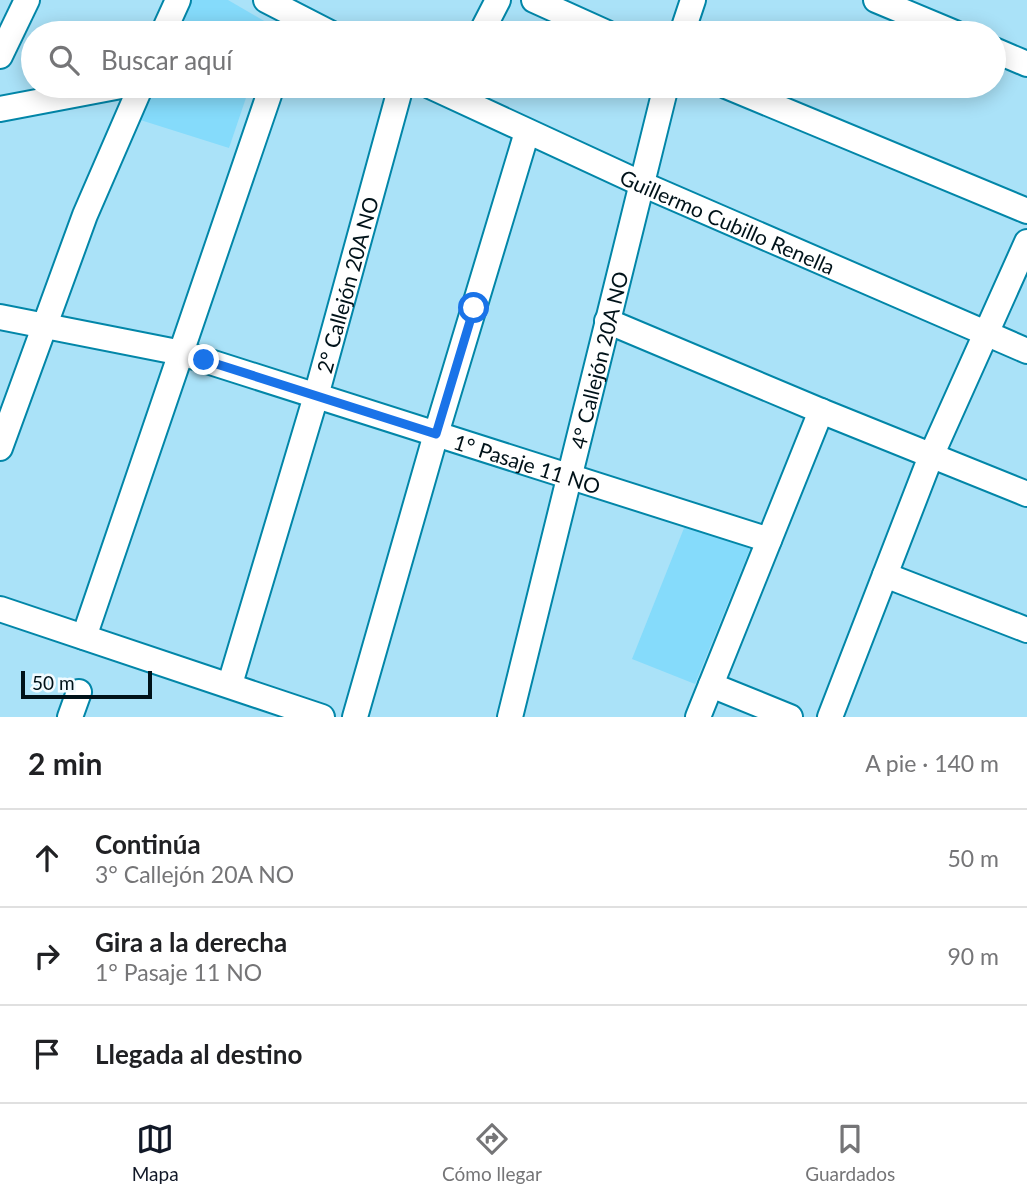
<!DOCTYPE html>
<html lang="es">
<head>
<meta charset="utf-8">
<style>
	:root { --surface:#fff; --page:#f2f2f2; --text:#202124; --muted:#757577; --line:#e0e0e0; --accent:#111827 }
	body { margin:0; font-family:Lato,sans-serif; background:var(--page); color:var(--text) }
	.scale { position:absolute; left:21px; bottom:18px; width:131px; box-sizing:border-box; padding-left:7px; border:4px solid #001219; border-top:0; font-size:19px; line-height:24px; white-space:nowrap; color:#001219; -webkit-text-stroke:5px #f2fbff; paint-order:stroke }
	.stop { position:absolute; width:21px; height:21px; margin:-16px; border:5px solid #1a73e8; border-radius:50%; background:#fff }
	.stop.end { background:#1a73e8; border-color:#fff; box-shadow:0 2px 7px #0008 }
	.list { margin:0; padding:0; list-style:none }
	h2 { display:flex; justify-content:space-between; align-items:center; height:91px; margin:0; padding:0 28px; font-size:30px }
	h2 small { font-size:23px; font-weight:400; color:var(--muted) }
	.list li { display:grid; grid-template-columns:46px 1fr auto; gap:21px; align-items:center; box-sizing:border-box; height:98px; padding:0 28px; border-top:2px solid var(--line) }
	.list b { display:block; font-size:26px; white-space:nowrap }
	.list p { margin:0; font-size:23px; white-space:nowrap; color:var(--muted) }
	.list em { font-size:23px; font-style:normal; color:var(--muted) }
	.icon { flex:none; width:38px; height:38px; fill:none; stroke:currentColor; stroke-width:2; stroke-linecap:round; stroke-linejoin:round }
	.map { position:relative; flex:none; width:1027px; height:717px; overflow:hidden }
	.search { position:absolute; background:var(--surface); box-shadow:0 4px 18px #0003; left:21px; right:21px; top:21px; height:77px; display:flex; align-items:center; gap:18px; box-sizing:border-box; padding:0 24px; border-radius:38px; color:var(--muted); font-size:26px }
	.sheet { height:385px; background:var(--surface) }
	nav { display:flex; justify-content:space-around; align-items:center; box-sizing:border-box; height:98px; border-top:2px solid var(--line); background:var(--surface); font-size:19px; color:var(--muted) }
	nav a { display:grid; justify-items:center; gap:4px }
	nav .on { color:var(--accent) }
	.map>svg:first-child { display:block }
</style>
</head>
<body>
<div class="map">
<svg width="1027" height="717" viewBox="0 0 1027 717">
	<rect width="100%" height="100%" fill="#aae2f8"/>
	<g fill="#85dbfb">
		<path d="M186,0H228L271,25L268,33H172Z"/>
		<path d="M149,86H250L229,148L134,118Z"/>
		<path d="M686,523L750,549L695,684L632,659Z"/>
	</g>
	<g fill="none" stroke-linecap="round" stroke-linejoin="round">
		<defs>
			<g id="minor">
				<path d="M266,0L330,33"/>
				<path d="M534,0L607,33"/>
				<path d="M876,0L955,33"/>
				<path d="M163,33L178,0"/>
				<path d="M481,33L498,0"/>
				<path d="M682,33L693,0"/>
				<path d="M994,50L1027,64"/>
				<path d="M0,56L27,0"/>
				<path id="s1" d="M430,86L642,184L1027,351"/>
				<path d="M726,86L1027,211"/>
				<path d="M0,109L121,86"/>
				<path id="s2" d="M0,317L182,353L769,540"/>
				<path d="M607,321L821,411L1027,494"/>
				<path d="M0,448L85,215L141,86"/>
				<path d="M885,575L1027,630"/>
				<path d="M0,609L322,717"/>
				<path d="M84,637L272,86"/>
				<path id="s3" d="M230,684L316,396L401,86"/>
				<path d="M711,685L790,717"/>
				<path d="M70,717L79,692"/>
				<path d="M355,717L436,434L527,132"/>
				<path id="s4" d="M510,717L666,86"/>
				<path d="M698,717L821,411"/>
				<path d="M830,717L931,456L1027,242"/>
			</g>
		</defs>
		<use href="#minor" stroke="#0286a8" stroke-width="28"/>
		<use href="#minor" stroke="#fff" stroke-width="24"/>
	</g>
	<g fill="none" stroke-linecap="round" stroke-linejoin="round">
		<path stroke="#1a73e8" stroke-width="9" d="M204,360L436,434L474,308"/>
	</g>
	<g text-anchor="middle" dominant-baseline="central" stroke-width="7" stroke-linejoin="round" paint-order="stroke">
		<g font-size="21" fill="#001219" stroke="#f2fbff">
			<text stroke="none"><textPath href="#s1" startOffset="327">Guillermo Cubillo Renella</textPath></text>
			<text stroke="none"><textPath href="#s3" startOffset="416">2° Callejón 20A NO</textPath></text>
			<text stroke="none"><textPath href="#s4" startOffset="368">4° Callejón 20A NO</textPath></text>
			<text stroke="none"><textPath href="#s2" startOffset="548">1° Pasaje 11 NO</textPath></text>
		</g>
	</g>
</svg>
<div class="scale">50 m</div>
<div class="stop" style="left:474px;top:308px"></div>
<div class="stop end" style="left:204px;top:360px"></div>
<div class="search"><svg class="icon" aria-label="search" viewBox="0 0 24 24"><circle cx="10" cy="10" r="6"/><path d="M15 15l6 6"/></svg>Buscar aquí</div>
</div>
<section class="sheet">
<h2>2 min<small>A pie · 140 m</small></h2>
<ul class="list">
<li><svg class="icon" aria-label="ahead" viewBox="0 0 24 24"><path d="M12 20V5M6 11l6-6 6 6"/></svg><div><b>Continúa</b><p>3° Callejón 20A NO</p></div><em>50 m</em></li>
<li><svg class="icon" aria-label="right" viewBox="0 0 24 24"><path d="M7 20v-9h11M14 6l5 5-5 5"/></svg><div><b>Gira a la derecha</b><p>1° Pasaje 11 NO</p></div><em>90 m</em></li>
<li><svg class="icon" aria-label="arrive" viewBox="0 0 24 24"><path d="M6 21V4h12l-3 4 3 4H6"/></svg><div><b>Llegada al destino</b></div></li>
</ul>
</section>
<nav>
<a class="on"><svg class="icon" aria-label="map" viewBox="0 0 24 24"><path d="M3 6l6-2 6 2 6-2v14l-6 2-6-2-6 2zM9 4v14M15 6v14"/></svg>Mapa</a>
<a><svg class="icon" aria-label="directions" viewBox="0 0 24 24"><path d="M12 3l9 9-9 9-9-9zM9 14v-3h6M13 9l2 2-2 2"/></svg>Cómo llegar</a>
<a><svg class="icon" aria-label="saved" viewBox="0 0 24 24"><path d="M7 4h10v16l-5-4-5 4z"/></svg>Guardados</a>
</nav>
</body>
</html>
